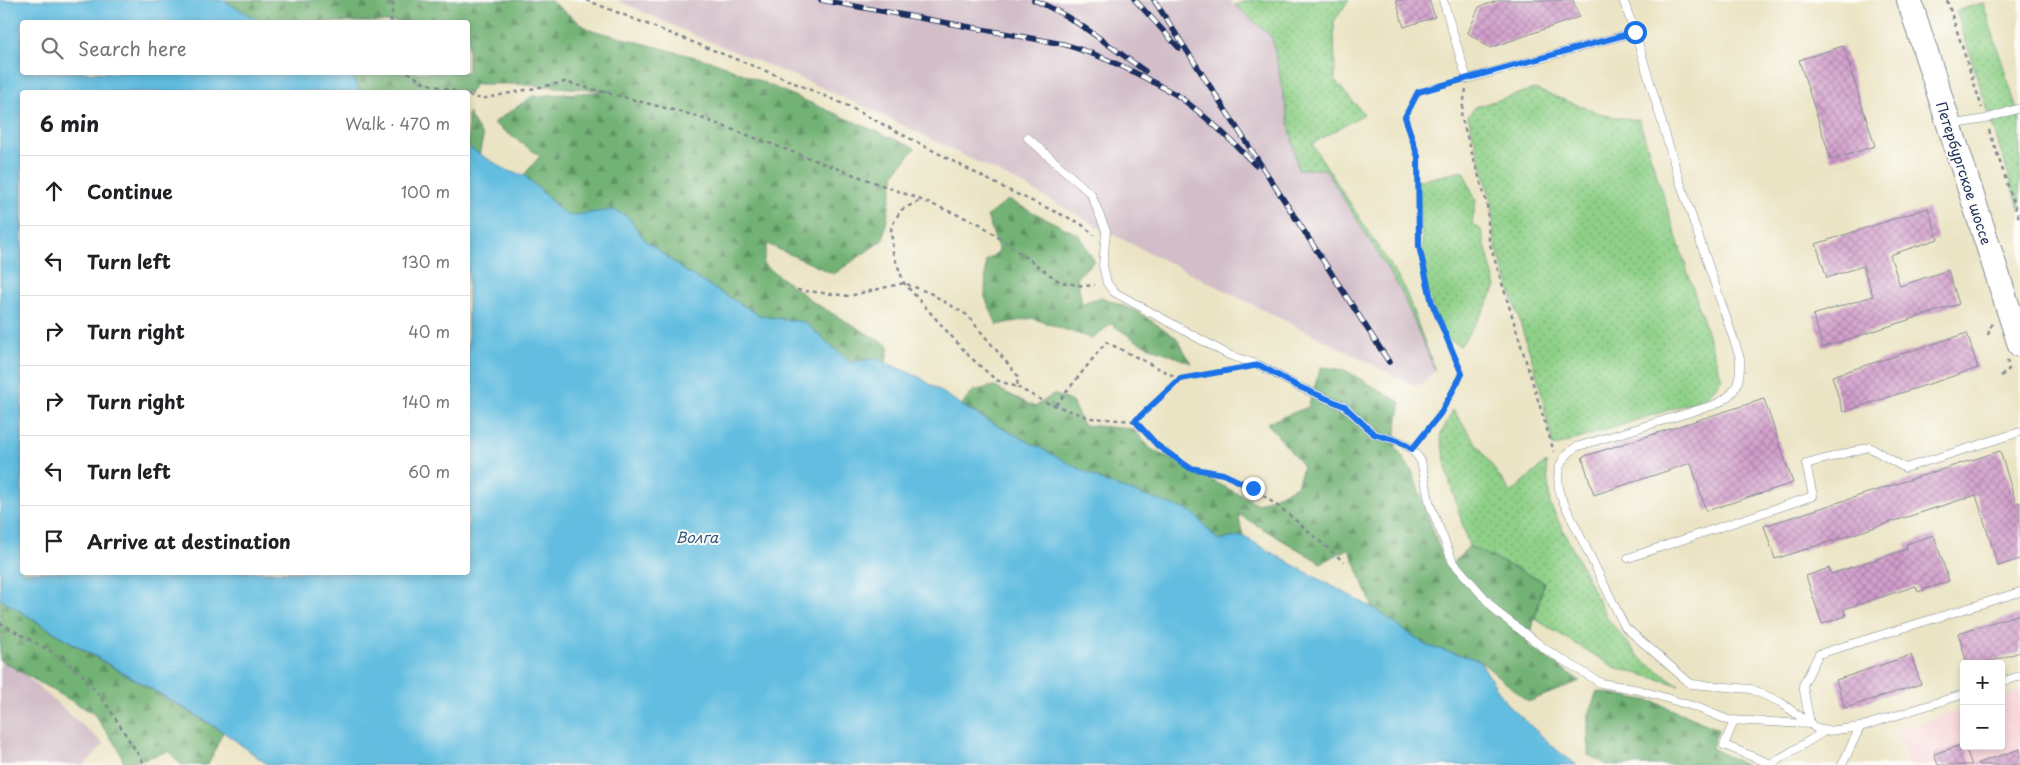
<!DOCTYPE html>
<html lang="en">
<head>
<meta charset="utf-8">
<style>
	:root { --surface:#fff; --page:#f6f6f6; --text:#202124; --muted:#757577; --line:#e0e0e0 }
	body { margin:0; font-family:"Playpen Sans",sans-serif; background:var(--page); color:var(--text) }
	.controls { position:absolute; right:15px; bottom:15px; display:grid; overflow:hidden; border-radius:5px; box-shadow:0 2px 8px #0003 }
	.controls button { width:45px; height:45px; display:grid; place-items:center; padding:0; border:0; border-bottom:1px solid var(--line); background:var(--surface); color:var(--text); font:25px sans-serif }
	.stop { position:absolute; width:15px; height:15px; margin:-11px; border:4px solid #1a73e8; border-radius:50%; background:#fff }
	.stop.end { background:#1a73e8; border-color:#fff; box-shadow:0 1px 5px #0008 }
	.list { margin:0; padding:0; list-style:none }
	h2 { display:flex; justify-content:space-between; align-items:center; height:65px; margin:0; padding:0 20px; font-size:21px }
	h2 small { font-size:16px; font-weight:400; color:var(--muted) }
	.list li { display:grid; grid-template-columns:32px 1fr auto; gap:15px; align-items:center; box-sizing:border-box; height:70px; padding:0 20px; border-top:1px solid var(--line) }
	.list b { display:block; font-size:19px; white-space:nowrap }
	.list em { font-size:16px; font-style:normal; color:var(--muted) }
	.icon { flex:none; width:28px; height:28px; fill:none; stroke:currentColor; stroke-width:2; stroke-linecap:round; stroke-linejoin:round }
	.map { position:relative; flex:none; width:2020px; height:765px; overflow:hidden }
	.search { position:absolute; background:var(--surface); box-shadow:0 2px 8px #0003; left:20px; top:20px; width:450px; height:55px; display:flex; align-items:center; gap:12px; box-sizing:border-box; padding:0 18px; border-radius:5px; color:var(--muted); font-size:19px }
	.panel { position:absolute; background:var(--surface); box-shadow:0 2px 8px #0003; left:20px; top:90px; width:450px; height:485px; border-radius:5px }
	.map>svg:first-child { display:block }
</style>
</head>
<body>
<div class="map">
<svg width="2020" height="765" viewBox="0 0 2020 765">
	<defs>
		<pattern id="grass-dots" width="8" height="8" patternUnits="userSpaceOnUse" patternTransform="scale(1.25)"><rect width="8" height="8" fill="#8ed087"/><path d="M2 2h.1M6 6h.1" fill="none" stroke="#73a972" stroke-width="1.8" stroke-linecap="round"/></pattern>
		<pattern id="forest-firs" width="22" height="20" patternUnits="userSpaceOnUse" patternTransform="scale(1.25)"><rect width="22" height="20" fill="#72b274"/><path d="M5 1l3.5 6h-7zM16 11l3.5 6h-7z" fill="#5d9162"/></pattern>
		<pattern id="building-cross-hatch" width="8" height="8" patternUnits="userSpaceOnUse" patternTransform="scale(1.25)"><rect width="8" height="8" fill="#d19cca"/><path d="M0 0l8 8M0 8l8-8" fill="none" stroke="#a980a7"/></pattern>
	</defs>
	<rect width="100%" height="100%" fill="#fdfcf7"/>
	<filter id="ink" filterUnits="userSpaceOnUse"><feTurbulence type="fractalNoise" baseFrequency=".02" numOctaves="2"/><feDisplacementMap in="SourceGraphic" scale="10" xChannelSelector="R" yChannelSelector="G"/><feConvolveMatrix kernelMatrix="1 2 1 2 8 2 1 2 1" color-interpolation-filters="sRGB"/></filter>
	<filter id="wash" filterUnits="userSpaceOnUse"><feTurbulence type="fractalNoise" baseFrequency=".0096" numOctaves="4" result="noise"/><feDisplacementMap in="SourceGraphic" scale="20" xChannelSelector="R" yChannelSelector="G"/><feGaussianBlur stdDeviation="1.12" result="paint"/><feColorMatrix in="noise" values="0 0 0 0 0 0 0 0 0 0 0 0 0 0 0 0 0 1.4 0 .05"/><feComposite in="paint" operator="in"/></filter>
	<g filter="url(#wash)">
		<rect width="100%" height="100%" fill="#ebe4c4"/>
		<path fill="#f7cfd5" d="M2020,691V765H1908L1897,730L1964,709V746H2001V697Z"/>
		<g fill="#d2bdc8">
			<path d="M617,0H1229L1272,36L1298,169H1325L1400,289L1435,370L1423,383L1415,386L1106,231L1020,183L884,116L809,82L701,38Z"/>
			<path d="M0,653L104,744L84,765H0Z"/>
		</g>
		<g fill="url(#grass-dots)" stroke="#548072">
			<path d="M1249,0H1349L1334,21L1335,81L1364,114L1312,144L1404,287L1435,370L1400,289L1325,169H1298L1272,37L1235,5Z"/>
			<path d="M1983,3L2020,119V211L1956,11Z"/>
			<path d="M1534,89L1608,116L1639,120L1722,379L1706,398L1553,447L1539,382L1494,240L1492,204L1468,116L1475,107Z"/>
			<path d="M1463,171L1476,201L1472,224L1481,230L1496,287L1483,312L1460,346L1442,335L1426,286L1417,181Z"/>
			<path d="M1453,410L1511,493L1546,462L1550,504L1607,618L1641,659L1679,685L1614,667L1535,619L1544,582L1469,546L1448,476L1440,436Z"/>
		</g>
		<g fill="url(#forest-firs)" stroke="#467069">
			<path d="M223,0H549L588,29L718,63L915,148L895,173L883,240L834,274L767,244L763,264L816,304L889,346L886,363L875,358L851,363L804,322L761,316L686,272L645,240L627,216L613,210L567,216L524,175L540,156L493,123L533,96L612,91L514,84H475L468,96V92H360L351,75L353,73L468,72V22H261Z"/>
			<path d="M468,113L483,137L479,156L468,147Z"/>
			<path d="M1008,200L1079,235L1094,261L1077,277L1082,303L1101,297L1138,312L1177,338L1191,363L1140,343L1111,324L1092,339L1032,318L997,325L985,297L986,261L999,251L987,216Z"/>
			<path d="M1321,367L1345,370L1401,403L1396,430V448L1412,471L1447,570L1469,546L1544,582L1528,645L1580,681L1528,702L1479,660L1427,646L1373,608L1349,548L1321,563L1238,514L1243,536L1218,540L1192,512L1107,483L1052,456L962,405L973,391L993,386L1035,407L1054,394L1072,402L1083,425L1133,429L1151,449L1258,504L1297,486L1303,466L1267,423L1308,407Z"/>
			<path d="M0,598C72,646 149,687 223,732L208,765H181L169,751L125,765L118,748L93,713L0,660Z"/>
			<path d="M1597,691L1655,702L1718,729L1712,748L1745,765H1607L1588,755V717Z"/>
		</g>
		<path fill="#62bde0" stroke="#3e769f" d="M0,0H223L261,22H22V72L346,73L351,75L360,92H22V572H468V147L508,171L524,175L567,216L613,210L627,216L645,240L686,272L761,316L804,322L851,363L875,358L919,377L977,415L1107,483L1192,512L1218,540L1243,536L1293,565L1373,608L1427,646L1479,660L1506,703L1558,751L1577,765H268C253,754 238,742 222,731C149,685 72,646 0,598Z"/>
		<g id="blocks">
			<g fill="url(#building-cross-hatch)">
				<path d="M1396,0H1429L1435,17L1404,27Z"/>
				<path d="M1500,0H1573L1579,17L1490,48L1468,33L1479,7Z"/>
				<path d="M1843,46L1875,146L1831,160L1799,60Z"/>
				<path d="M1928,208L1938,239L1890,255L1900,286L1948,270L1959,304L1823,347L1813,315L1873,296L1863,266L1827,278L1816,244Z"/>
				<path d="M1967,333L1978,368L1843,412L1832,376Z"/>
				<path d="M1764,399L1793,483L1706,511L1691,463L1594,495L1582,457Z"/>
				<path d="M2000,451L2016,503L2020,502V559L1998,566L1976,495L1775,559L1764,526Z"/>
				<path d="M1934,535L1949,581L1918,592L1916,586L1844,609L1846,616L1822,624L1806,576L1829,568L1831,574L1907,549L1906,544Z"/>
				<path d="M2020,614V652L1983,664H1967L1958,633Z"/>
				<path d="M1911,655L1921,684L1845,708L1836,680Z"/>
				<path d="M1964,744L1972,765H1938L1934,754Z"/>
				<path d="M2020,749V765H1978V763Z"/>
			</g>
		</g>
	</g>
	<g filter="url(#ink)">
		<use href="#blocks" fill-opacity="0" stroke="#838a91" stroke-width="1"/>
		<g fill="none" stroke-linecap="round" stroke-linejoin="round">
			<defs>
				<g id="service">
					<path d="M1443,0L1467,79L1635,32"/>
					<path d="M1623,0L1635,32L1677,173L1740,358C1741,382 1737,395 1714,405L1576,447C1557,461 1556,472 1560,495L1625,627L1691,684L1751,689L1780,702L1817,729L1828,731L1860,727L1964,694"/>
					<path d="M1962,123L1985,119L2020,108"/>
					<path d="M1028,138L1091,194L1106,231L1103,266L1107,283L1114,292L1229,355L1259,365L1297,386L1344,406L1374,434L1401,442L1412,449L1421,461L1430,505L1453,562L1498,613L1548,651L1601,683L1639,690L1696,707L1728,720L1810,724"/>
					<path d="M1628,558L1813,496L1806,464L1869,447L1905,468L2020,432"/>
					<path d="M2001,682L2020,676"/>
					<path d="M1734,721L1724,745L1771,764L1825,731"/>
					<path d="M1810,724L1803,685L1819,654L2020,592"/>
					<path d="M1842,765L1860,727"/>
				</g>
				<path id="primary" d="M1909,0L2020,345"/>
			</defs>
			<use href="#service" stroke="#838a91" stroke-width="9"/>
			<use href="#primary" stroke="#838a91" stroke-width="26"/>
			<g stroke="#838a91" stroke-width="2.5" stroke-dasharray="4 4" stroke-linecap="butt">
				<path d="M586,0L776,75L848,106L1008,190L1080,223L1094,235"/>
				<path d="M1947,0L1982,108"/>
				<path d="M391,22L393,0"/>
				<path d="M408,72L424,83L459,92"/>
				<path d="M1466,89L1461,116L1487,204L1489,241L1554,452"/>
				<path d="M468,95L481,99L565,82L696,116L914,197L980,224L1060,282L1084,286L1095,285"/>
				<path d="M1989,130L2020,221"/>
				<path d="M797,290L849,296L904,283L930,293L967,315L1018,376L1017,387L996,380L969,356L904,283L893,253L891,227L901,210L921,200"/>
				<path d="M1988,335L1992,322"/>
				<path d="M2001,376L2009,369L2007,359"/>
				<path d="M1017,387L1045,402L1090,418L1135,421L1180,379L1236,369"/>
				<path d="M1056,405L1106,342L1180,379"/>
				<path d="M1135,421L1158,446L1190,468L1223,474L1253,488L1287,513L1344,562"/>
				<path d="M1418,442L1440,414L1462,374L1432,303L1419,246L1418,157L1405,117L1418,92L1458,82"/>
				<path d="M0,623L52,652L83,675L108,707L145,765"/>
			</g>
			<use href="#service" stroke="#fff" stroke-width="8"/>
			<use href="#primary" stroke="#fff" stroke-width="24"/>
			<defs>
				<g id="rail">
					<path d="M821,0L1063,44C1108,57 1141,75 1182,98"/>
					<path d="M1034,0C1075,17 1109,46 1145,71"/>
					<path d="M1135,0L1179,48"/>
					<path d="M1154,0L1389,362"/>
					<path d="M1177,95C1206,116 1231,139 1255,165"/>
				</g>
			</defs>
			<use href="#rail" stroke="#1b2f5e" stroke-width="5.5"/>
			<use href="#rail" stroke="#fdfcf7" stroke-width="4" stroke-dasharray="11" stroke-linecap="butt"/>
		</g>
	</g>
	<g fill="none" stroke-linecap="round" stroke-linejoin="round" filter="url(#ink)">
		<path stroke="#1a73e8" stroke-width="6" d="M1253,488L1223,474L1190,468L1158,446L1135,421L1180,379L1259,365L1297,386L1344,406L1374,434L1401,442L1412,449L1440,414L1462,374L1432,303L1419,246L1418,157L1405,117L1418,92L1635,32"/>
	</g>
	<g text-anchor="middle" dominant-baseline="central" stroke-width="4" stroke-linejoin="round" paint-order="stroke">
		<g font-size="14" fill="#1b2f5e" stroke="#fdfcf7">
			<text transform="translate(1964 173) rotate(72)">Петербургское шоссе</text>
		</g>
		<g font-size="15" font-style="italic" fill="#305a85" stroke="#fdfcf7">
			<text x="697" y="536">Волга</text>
		</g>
	</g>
</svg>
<div class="controls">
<button>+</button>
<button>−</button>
</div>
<div class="stop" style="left:1635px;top:32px"></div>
<div class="stop end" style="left:1253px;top:488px"></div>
<div class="search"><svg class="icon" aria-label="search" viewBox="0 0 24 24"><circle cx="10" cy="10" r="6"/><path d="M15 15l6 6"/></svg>Search here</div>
<section class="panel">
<h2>6 min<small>Walk · 470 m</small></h2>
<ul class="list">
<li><svg class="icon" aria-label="ahead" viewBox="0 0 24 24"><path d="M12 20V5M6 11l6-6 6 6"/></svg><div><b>Continue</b></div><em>100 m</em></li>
<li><svg class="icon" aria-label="left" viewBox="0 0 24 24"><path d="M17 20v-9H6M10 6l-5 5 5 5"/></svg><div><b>Turn left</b></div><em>130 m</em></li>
<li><svg class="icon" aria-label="right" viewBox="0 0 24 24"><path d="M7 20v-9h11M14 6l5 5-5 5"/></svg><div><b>Turn right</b></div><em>40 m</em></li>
<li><svg class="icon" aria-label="right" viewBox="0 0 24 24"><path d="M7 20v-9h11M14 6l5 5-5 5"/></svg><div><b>Turn right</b></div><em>140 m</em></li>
<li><svg class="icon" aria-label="left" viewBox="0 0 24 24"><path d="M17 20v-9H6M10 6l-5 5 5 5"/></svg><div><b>Turn left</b></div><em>60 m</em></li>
<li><svg class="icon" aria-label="arrive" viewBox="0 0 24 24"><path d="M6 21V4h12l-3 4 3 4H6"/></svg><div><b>Arrive at destination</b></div></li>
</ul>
</section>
</div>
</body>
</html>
